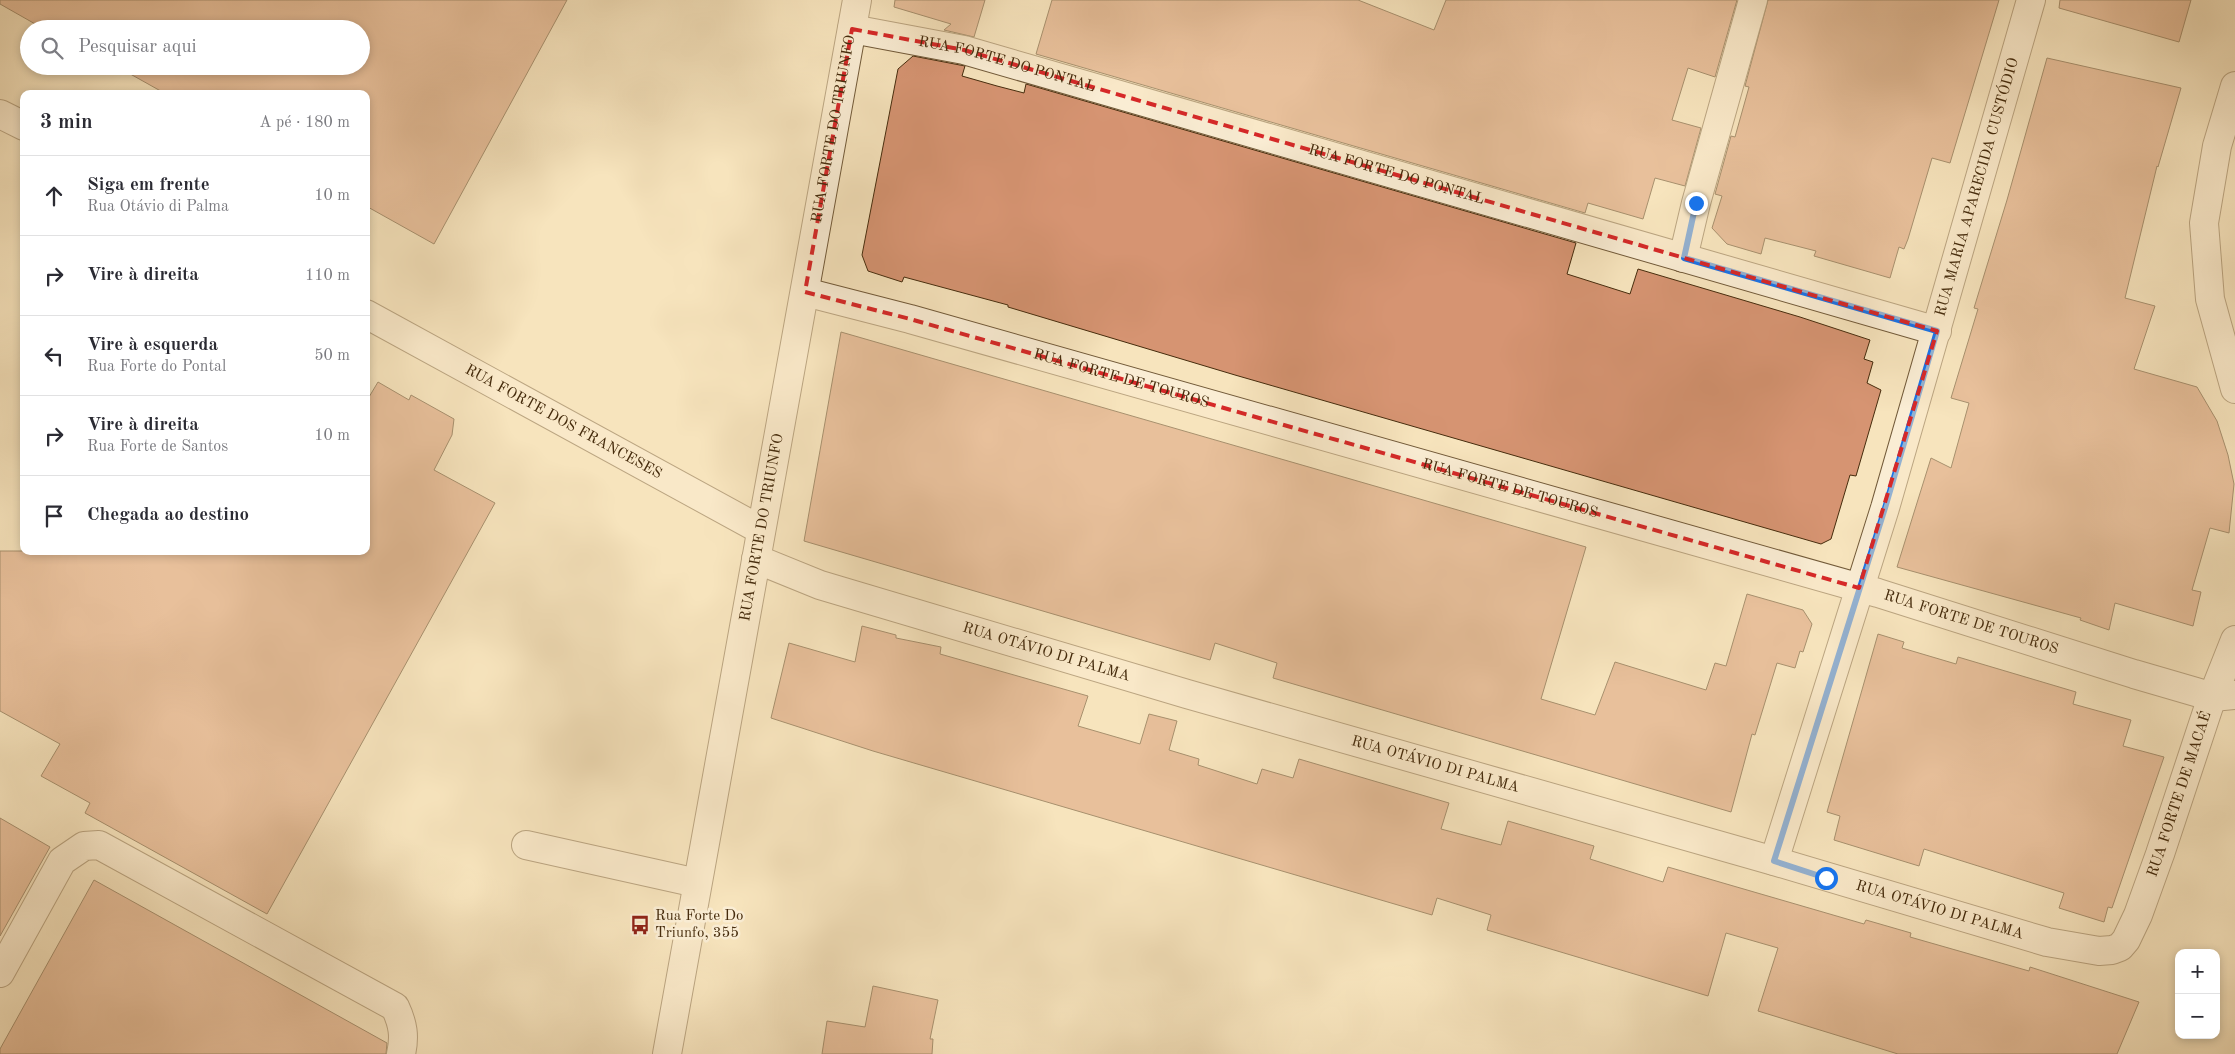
<!DOCTYPE html>
<html lang="pt">
<head>
<meta charset="utf-8">
<style>
	:root { --surface:#fff; --page:#f7f7f7; --text:#2b2b33; --muted:#7c7c81; --line:#e1e1e2 }
	body { margin:0; font-family:"Old Standard TT",serif; background:var(--page); color:var(--text) }
	.controls { position:absolute; right:15px; bottom:15px; display:grid; overflow:hidden; border-radius:10px; box-shadow:0 2px 8px #0003 }
	.controls button { width:45px; height:45px; display:grid; place-items:center; padding:0; border:0; border-bottom:1px solid var(--line); background:var(--surface); color:var(--text); font:25px sans-serif }
	.stop { position:absolute; width:15px; height:15px; margin:-11px; border:4px solid #1a73e8; border-radius:50%; background:#fff }
	.stop.end { background:#1a73e8; border-color:#fff; box-shadow:0 1px 5px #0008 }
	.list { margin:0; padding:0; list-style:none }
	h2 { display:flex; justify-content:space-between; align-items:center; height:65px; margin:0; padding:0 20px; font-size:21px }
	h2 small { font-size:16px; font-weight:400; color:var(--muted) }
	.list li { display:grid; grid-template-columns:32px 1fr auto; gap:15px; align-items:center; box-sizing:border-box; height:80px; padding:0 20px; border-top:1px solid var(--line) }
	.list b { display:block; font-size:19px; white-space:nowrap }
	.list p { margin:0; font-size:16px; white-space:nowrap; color:var(--muted) }
	.list em { font-size:16px; font-style:normal; color:var(--muted) }
	.icon { flex:none; width:28px; height:28px; fill:none; stroke:currentColor; stroke-width:2; stroke-linecap:round; stroke-linejoin:round }
	.map { position:relative; flex:none; width:2235px; height:1054px; overflow:hidden }
	.search { position:absolute; background:var(--surface); box-shadow:0 2px 8px #0003; left:20px; top:20px; width:350px; height:55px; display:flex; align-items:center; gap:12px; box-sizing:border-box; padding:0 18px; border-radius:28px; color:var(--muted); font-size:19px }
	.panel { position:absolute; background:var(--surface); box-shadow:0 2px 8px #0003; left:20px; top:90px; width:350px; height:465px; border-radius:10px }
	.map>svg:first-child { display:block }
</style>
</head>
<body>
<div class="map">
<svg width="2235" height="1054" viewBox="0 0 2235 1054">
	<rect width="100%" height="100%" fill="#f7e4bd"/>
	<filter id="stains"><feTurbulence type="fractalNoise" baseFrequency=".004" numOctaves="4"/><feColorMatrix values="0 0 0 0 .2 0 0 0 0 .09 0 0 0 0 .02 0 0 0 .5 -.17"/></filter>
	<radialGradient id="worn" r=".72"><stop offset=".6" stop-color="#630" stop-opacity="0"/><stop offset="1" stop-color="#630" stop-opacity=".3"/></radialGradient>
	<g fill="#d69472" stroke="#462c0d">
		<path d="M0,0H567L434,244L366,206V94H166L116,66H361V29H44L0,4Z"/>
		<path d="M895,0H985L974,37L944,30L951,24L894,7Z"/>
		<path d="M1052,0H1358L1434,30L1446,0H1737L1715,77L1688,68L1672,120L1701,128L1685,186L1655,178L1643,219L1588,203L1585,213L1036,54Z"/>
		<path d="M1768,0H1999L1950,163L1932,158L1908,239L1904,249L1899,247L1890,278L1814,256L1816,251L1765,238L1761,254L1727,244L1712,228L1722,196L1715,194L1731,136L1735,137L1749,87L1745,86Z"/>
		<path d="M2060,0H2191L2179,42L2059,8Z"/>
		<path d="M913,56L965,66L962,76L997,86L1024,93L1026,84L1576,243L1567,274L1630,294L1638,269L1800,317L1870,340L1864,359L1873,362L1867,383L1881,390L1856,476L1850,475L1831,539L1821,544L1235,375L1008,307V305L904,277L902,282L868,271L862,255L898,69Z"/>
		<path d="M2047,58L2181,88L2158,167L2157,166L2125,298L2155,306L2134,369L2197,387L2217,421L2228,455L2234,484L2229,533L2210,528L2192,590L2201,592L2193,626L2115,603L2109,630L2080,620L2081,618L1897,567L1931,458L1951,468L1969,403L1951,398L1978,309L1974,308L2007,200Z"/>
		<path d="M841,332L1586,547L1541,699L1595,715L1615,662L1706,690L1715,663L1726,666L1747,594L1803,610L1812,624L1803,652L1800,651L1795,668L1777,663L1755,735L1752,734L1731,812L1273,678L1277,663L1215,643L1210,660L804,541Z"/>
		<path d="M378,382L409,400L411,395L454,419L452,435L434,470L495,503L267,914L85,813L90,803L41,776L60,744L0,711V551H366V402Z"/>
		<path d="M862,626L896,635V638L941,647L940,654L1088,696L1078,726L1140,744L1149,714L1177,721L1169,750L1199,759L1198,765L1257,784L1262,769L1293,778L1299,759L1449,803L1441,829L1501,845L1508,821L1594,846L1590,859L1663,882L1668,867L1864,924L1866,920L1911,933L1910,937L2029,971L2030,967L2139,1002L2117,1054H1898L1758,1011L1778,948L1726,933L1708,996L1487,930L1491,915L1437,898L1432,915L873,751L771,718L789,643L855,662Z"/>
		<path d="M1878,634L1904,642L1902,648L1956,664L1958,657L2076,692L2073,704L2131,720L2123,746L2164,757L2112,908L2108,907L2104,922L2059,908L2064,893L1924,849L1919,866L1834,840L1840,816L1827,812Z"/>
		<path d="M0,818L50,847L0,936Z"/>
		<path d="M94,880L387,1043L386,1054H0V1049Z"/>
		<path d="M873,986L938,1000L930,1039H933L932,1054H822L827,1021L865,1027Z"/>
	</g>
	<g fill="none" stroke-linecap="round" stroke-linejoin="round">
		<defs>
			<g id="minor">
				<path id="s1" d="M852,29L964,50L1937,331"/>
				<path d="M2235,86L2217,146L2204,223L2210,299L2235,389"/>
				<path d="M0,114L24,126"/>
				<path d="M1683,258L1696,203L1753,0"/>
				<path id="s2" d="M805,292L910,319L1878,593L2134,674L2213,697L2235,695"/>
				<path id="s3" d="M366,314L761,530"/>
				<path id="s4" d="M756,559L820,585L1187,694L1774,861L2047,942L2099,951L2112,950L2120,947L2126,940L2138,915L2160,854L2210,703L2235,640"/>
				<path d="M526,845L697,883"/>
				<path id="s5" d="M1774,861L1885,508L2031,0"/>
				<path d="M0,973L62,861L84,846L99,845L395,1007C403,1024 405,1036 401,1054"/>
				<path id="s6" d="M667,1054L857,0"/>
			</g>
		</defs>
		<use href="#minor" stroke="#725a39" stroke-width="30"/>
		<use href="#minor" stroke="#faedd4" stroke-width="28"/>
	</g>
	<g fill="none" stroke-linecap="round" stroke-linejoin="round">
		<path stroke="#1a73e8" stroke-width="6" d="M1696,203L1684,258L1937,331L1885,508L1774,861L1826,878"/>
	</g>
	<path d="M0 0H2235V1054H0ZM852,29L964,50L1937,331L1859,588L910,319L805,292Z" fill="#f7e4bd" fill-opacity=".55" fill-rule="evenodd"/>
	<path fill="none" stroke="#d62828" stroke-width="4" stroke-dasharray="10 6" stroke-linejoin="round" d="M852,29L964,50L1937,331L1859,588L910,319L805,292Z"/>
	<defs>
		<symbol id="bus-bare" viewBox="-9 -9 18 18"><path d="M-5-6H5V4H4V6H2V4H-2V6H-4V4H-5ZM-3.5-4V0h7V-4ZM-3.5 1.2v1.5H-2V1.2ZM2 1.2v1.5H3.5V1.2Z" fill="#8f2418" stroke="#faedd4" stroke-width="2.5" paint-order="stroke"/></symbol>
	</defs>
	<g fill-rule="evenodd">
		<use href="#bus-bare" x="626" y="911" width="28" height="28"/>
	</g>
	<g text-anchor="middle" dominant-baseline="central" stroke-width="5" stroke-linejoin="round" paint-order="stroke">
		<g font-size="15" fill="#462c0d" stroke="#faedd4">
			<text stroke="none"><textPath href="#s1" startOffset="159">RUA FORTE DO PONTAL</textPath></text>
			<text stroke="none"><textPath href="#s6" startOffset="940">RUA FORTE DO TRIUNFO</textPath></text>
			<text stroke="none"><textPath href="#s1" startOffset="564">RUA FORTE DO PONTAL</textPath></text>
			<text stroke="none"><textPath href="#s5" startOffset="704">RUA MARIA APARECIDA CUSTÓDIO</textPath></text>
			<text stroke="none"><textPath href="#s2" startOffset="328">RUA FORTE DE TOUROS</textPath></text>
			<text stroke="none"><textPath href="#s3" startOffset="225">RUA FORTE DOS FRANCESES</textPath></text>
			<text stroke="none"><textPath href="#s2" startOffset="732">RUA FORTE DE TOUROS</textPath></text>
			<text stroke="none"><textPath href="#s6" startOffset="535">RUA FORTE DO TRIUNFO</textPath></text>
			<text stroke="none"><textPath href="#s2" startOffset="1212">RUA FORTE DE TOUROS</textPath></text>
			<text stroke="none"><textPath href="#s4" startOffset="305">RUA OTÁVIO DI PALMA</textPath></text>
			<text stroke="none"><textPath href="#s4" startOffset="710">RUA OTÁVIO DI PALMA</textPath></text>
			<text stroke="none"><textPath href="#s4" startOffset="1586">RUA FORTE DE MACAÉ</textPath></text>
			<text stroke="none"><textPath href="#s4" startOffset="1235">RUA OTÁVIO DI PALMA</textPath></text>
		</g>
		<g font-size="15" fill="#462c0d" stroke="#faedd4" text-anchor="start">
			<text x="655" y="916">Rua Forte Do<tspan x="655" dy="17">Triunfo, 355</tspan></text>
		</g>
	</g>
	<rect width="100%" height="100%" filter="url(#stains)"/>
	<rect width="100%" height="100%" fill="url(#worn)"/>
</svg>
<div class="controls">
<button>+</button>
<button>−</button>
</div>
<div class="stop" style="left:1826px;top:878px"></div>
<div class="stop end" style="left:1696px;top:203px"></div>
<div class="search"><svg class="icon" aria-label="search" viewBox="0 0 24 24"><circle cx="10" cy="10" r="6"/><path d="M15 15l6 6"/></svg>Pesquisar aqui</div>
<section class="panel">
<h2>3 min<small>A pé · 180 m</small></h2>
<ul class="list">
<li><svg class="icon" aria-label="ahead" viewBox="0 0 24 24"><path d="M12 20V5M6 11l6-6 6 6"/></svg><div><b>Siga em frente</b><p>Rua Otávio di Palma</p></div><em>10 m</em></li>
<li><svg class="icon" aria-label="right" viewBox="0 0 24 24"><path d="M7 20v-9h11M14 6l5 5-5 5"/></svg><div><b>Vire à direita</b></div><em>110 m</em></li>
<li><svg class="icon" aria-label="left" viewBox="0 0 24 24"><path d="M17 20v-9H6M10 6l-5 5 5 5"/></svg><div><b>Vire à esquerda</b><p>Rua Forte do Pontal</p></div><em>50 m</em></li>
<li><svg class="icon" aria-label="right" viewBox="0 0 24 24"><path d="M7 20v-9h11M14 6l5 5-5 5"/></svg><div><b>Vire à direita</b><p>Rua Forte de Santos</p></div><em>10 m</em></li>
<li><svg class="icon" aria-label="arrive" viewBox="0 0 24 24"><path d="M6 21V4h12l-3 4 3 4H6"/></svg><div><b>Chegada ao destino</b></div></li>
</ul>
</section>
</div>
</body>
</html>
